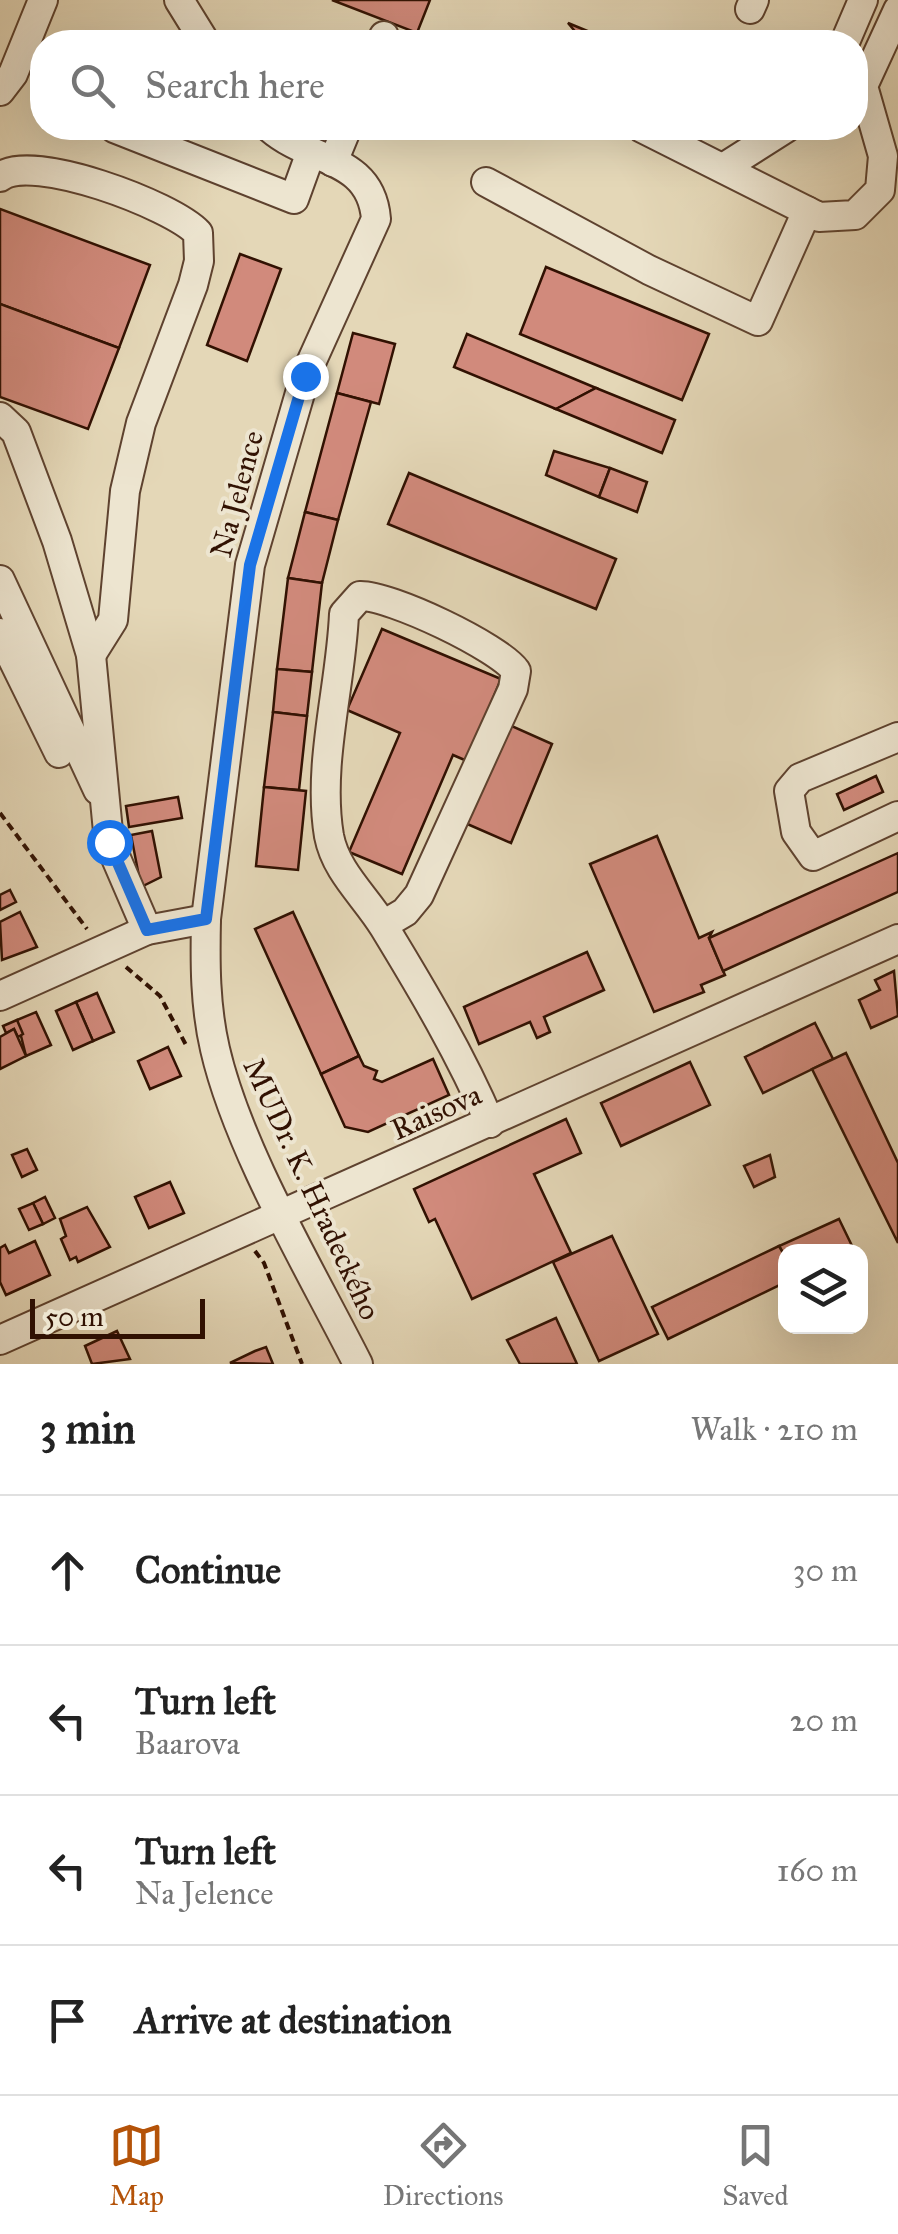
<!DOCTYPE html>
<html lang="en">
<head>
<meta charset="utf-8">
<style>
	:root { --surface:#fff; --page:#f6f6f6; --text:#222; --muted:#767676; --line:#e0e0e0; --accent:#b45309 }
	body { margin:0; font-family:"IM FELL Great Primer",serif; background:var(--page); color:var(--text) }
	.controls { position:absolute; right:30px; bottom:30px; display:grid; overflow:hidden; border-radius:20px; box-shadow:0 10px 40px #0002 }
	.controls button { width:90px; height:90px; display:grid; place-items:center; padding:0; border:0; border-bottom:2px solid var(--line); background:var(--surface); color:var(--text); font:50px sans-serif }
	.scale { position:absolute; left:30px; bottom:25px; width:175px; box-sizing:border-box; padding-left:10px; border:5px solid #311102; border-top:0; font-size:28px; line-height:35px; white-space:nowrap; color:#311102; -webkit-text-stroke:8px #ede5d0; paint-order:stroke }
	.stop { position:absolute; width:30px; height:30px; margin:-22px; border:8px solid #1a73e8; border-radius:50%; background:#fff }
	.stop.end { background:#1a73e8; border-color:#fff; box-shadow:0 2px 10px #0008 }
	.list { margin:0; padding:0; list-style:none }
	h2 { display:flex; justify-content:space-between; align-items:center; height:130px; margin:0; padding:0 40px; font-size:42px }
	h2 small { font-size:32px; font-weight:400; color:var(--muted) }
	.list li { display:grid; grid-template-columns:65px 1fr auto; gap:30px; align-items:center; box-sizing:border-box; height:150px; padding:0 40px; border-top:2px solid var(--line) }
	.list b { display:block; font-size:38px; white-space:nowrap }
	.list p { margin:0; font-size:32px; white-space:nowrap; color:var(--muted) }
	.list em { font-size:32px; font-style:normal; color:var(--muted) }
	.icon { flex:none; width:55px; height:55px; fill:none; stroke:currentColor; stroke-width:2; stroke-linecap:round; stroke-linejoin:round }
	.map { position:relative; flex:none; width:898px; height:1364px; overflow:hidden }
	.search { position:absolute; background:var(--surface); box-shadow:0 10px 40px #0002; left:30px; right:30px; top:30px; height:110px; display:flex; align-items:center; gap:25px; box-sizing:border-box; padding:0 35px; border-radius:40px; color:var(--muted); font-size:38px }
	.sheet { height:730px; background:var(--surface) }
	nav { display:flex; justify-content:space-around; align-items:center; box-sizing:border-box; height:140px; border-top:2px solid var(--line); background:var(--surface); font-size:28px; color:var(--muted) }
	nav a { display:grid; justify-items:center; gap:5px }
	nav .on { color:var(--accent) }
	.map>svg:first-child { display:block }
</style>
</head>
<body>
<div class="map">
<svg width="898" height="1364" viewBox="0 0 898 1364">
	<rect width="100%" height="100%" fill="#e4d7b7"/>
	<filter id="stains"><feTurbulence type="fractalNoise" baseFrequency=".002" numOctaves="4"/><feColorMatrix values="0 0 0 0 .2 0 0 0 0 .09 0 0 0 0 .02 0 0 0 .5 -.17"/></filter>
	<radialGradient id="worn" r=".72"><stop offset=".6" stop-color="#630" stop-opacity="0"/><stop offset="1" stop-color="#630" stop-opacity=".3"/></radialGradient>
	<g fill="#d18a7c" stroke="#311102" stroke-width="2.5">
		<path d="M332,0H430L417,33Z"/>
		<path d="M568,23L614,42H584Z"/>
		<path d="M0,209L150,265L119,348L0,304Z"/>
		<path d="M240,254L281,269L247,361L207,345Z"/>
		<path d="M546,267L709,334L682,400L520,334Z"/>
		<path d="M0,304L119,348L88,429L0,397Z"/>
		<path d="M353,333L395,344L379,404L337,393Z"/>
		<path d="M467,334L596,388L556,409L454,367Z"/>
		<path d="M596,388L675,420L662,453L556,409Z"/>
		<path d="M337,393L371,402L338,520L305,512Z"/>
		<path d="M554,451L610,468L599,497L546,475Z"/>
		<path d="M610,468L647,482L637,512L599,497Z"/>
		<path d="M409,473L616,559L596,609L388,524Z"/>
		<path d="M305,512L338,520L322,583L288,578Z"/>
		<path d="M288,578L322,583L312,672L277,669Z"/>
		<path d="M382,629L501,679L467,761L453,755L402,874L349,852L400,733L347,710Z"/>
		<path d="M277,669L312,672L307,716L273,712Z"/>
		<path d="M273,712L307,716L299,790L264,787Z"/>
		<path d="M507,724L552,744L511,843L465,823Z"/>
		<path d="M876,776L883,792L844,810L837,794Z"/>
		<path d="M264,787L306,791L298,870L256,866Z"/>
		<path d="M178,797L182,818L129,827L126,806Z"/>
		<path d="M152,831L161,877L141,887L131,835Z"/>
		<path d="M657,836L699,938L712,932L709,938L725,975L701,985L704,992L654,1012L590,864Z"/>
		<path d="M898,853V892L723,971L709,938Z"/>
		<path d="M10,890L16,902L0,910V895Z"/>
		<path d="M20,912L37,947L2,960L0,922Z"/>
		<path d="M293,912L359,1056L321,1074L255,929Z"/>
		<path d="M587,952L604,990L544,1017L550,1032L537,1038L530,1022L479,1044L464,1007Z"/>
		<path d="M894,971L898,1016L871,1028L859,1000L880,990L875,980Z"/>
		<path d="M97,993L114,1032L93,1041L76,1002Z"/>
		<path d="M76,1002L93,1041L73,1050L56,1011Z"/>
		<path d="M36,1012L51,1045L26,1056L17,1020Z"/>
		<path d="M17,1020L23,1034L18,1037L14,1029L6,1033L3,1026Z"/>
		<path d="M815,1023L833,1059L763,1093L745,1057Z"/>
		<path d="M14,1029L26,1056L0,1069V1037Z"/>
		<path d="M168,1047L181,1076L150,1089L138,1061Z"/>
		<path d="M846,1053L898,1163V1243L812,1069Z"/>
		<path d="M359,1056L364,1066L377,1071L374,1079L382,1082L433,1059L449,1095L368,1132L345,1127L321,1074Z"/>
		<path d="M690,1062L710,1105L621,1146L601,1103Z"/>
		<path d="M566,1119L581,1153L534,1174L571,1253L472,1299L435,1219L429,1222L414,1189Z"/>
		<path d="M27,1149L37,1170L22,1177L12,1155Z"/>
		<path d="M770,1155L775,1177L754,1187L744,1166Z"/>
		<path d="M170,1182L184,1213L149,1228L135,1197Z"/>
		<path d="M45,1197L55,1218L43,1224L33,1203Z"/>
		<path d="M33,1203L43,1224L29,1230L19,1209Z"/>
		<path d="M87,1207L110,1247L78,1262L76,1257L70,1260L61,1239L66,1236L60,1219Z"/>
		<path d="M839,1219L855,1252H786V1258L779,1246Z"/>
		<path d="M612,1236L658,1334L599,1361L553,1262Z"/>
		<path d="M35,1241L50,1275L6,1295L0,1282V1248L5,1245L9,1253Z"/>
		<path d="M779,1246L786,1258V1282L668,1339L652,1307Z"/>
		<path d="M556,1318L577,1364H520L507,1340Z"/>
		<path d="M117,1331L130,1359L92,1364L85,1346Z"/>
		<path d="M266,1347L273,1364L230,1363L255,1351Z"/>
	</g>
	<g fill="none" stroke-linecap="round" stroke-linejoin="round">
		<defs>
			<g id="minor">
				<path d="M179,0L205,42"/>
				<path d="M750,9L754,0"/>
				<path d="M381,42L384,36"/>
				<path d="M845,42L863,0"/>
				<path d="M0,91L13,74L43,0"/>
				<path d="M114,128L294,199L311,152"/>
				<path d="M270,128C310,163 371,156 376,219L305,376L250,565L206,919C205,963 205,1006 215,1049C238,1149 311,1271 358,1364"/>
				<path d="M642,128L819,217L855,215L880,190L883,156L863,86L898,10"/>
				<path d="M333,162L347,128"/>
				<path d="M723,168L786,128"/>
				<path d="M0,177C31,152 172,205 198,233L199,261L193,285L141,423L125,491L113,620L91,655"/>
				<path d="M486,182L649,270L758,321L807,211"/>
				<path d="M0,417L16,432L57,541L91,655L109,842L147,930"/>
				<path d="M0,580L98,790"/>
				<path d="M0,633L59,753"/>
				<path d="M898,737L800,778L789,791L796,832L813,856L898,816"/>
				<path d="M383,925L405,912L419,895L513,689L516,671C499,647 390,595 360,596L344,614C341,686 317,764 329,836C336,872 365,896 384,927C423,991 461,1055 490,1123"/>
				<path d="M0,996L147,930L206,919"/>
				<path d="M0,1340L898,939"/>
			</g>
		</defs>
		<use href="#minor" stroke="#5e422f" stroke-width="32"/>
		<g stroke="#311102" stroke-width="4" stroke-dasharray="8 5" stroke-linecap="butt">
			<path d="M0,813L87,929"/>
			<path d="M126,967L160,996L186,1045"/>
			<path d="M255,1251L264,1263L302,1364"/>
		</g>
		<use href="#minor" stroke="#ede5d0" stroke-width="28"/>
	</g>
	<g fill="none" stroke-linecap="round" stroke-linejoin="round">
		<path stroke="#1a73e8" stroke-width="12" d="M109,842L147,930L206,919L250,565L305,376"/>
	</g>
	<g text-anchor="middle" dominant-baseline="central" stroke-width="8" stroke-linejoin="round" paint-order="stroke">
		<g font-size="30" fill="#311102" stroke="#ede5d0">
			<text transform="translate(237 494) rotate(-75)">Na Jelence</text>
			<text transform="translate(436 1112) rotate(-24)">Raisova</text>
			<text transform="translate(312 1189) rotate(65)">MUDr. K. Hradeckého</text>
		</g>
	</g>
	<rect width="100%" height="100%" filter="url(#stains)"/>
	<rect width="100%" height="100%" fill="url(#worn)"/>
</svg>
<div class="controls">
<button><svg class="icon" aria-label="layers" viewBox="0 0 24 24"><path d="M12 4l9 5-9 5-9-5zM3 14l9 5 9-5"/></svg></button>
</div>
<div class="scale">50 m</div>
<div class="stop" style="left:109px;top:842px"></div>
<div class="stop end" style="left:305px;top:376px"></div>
<div class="search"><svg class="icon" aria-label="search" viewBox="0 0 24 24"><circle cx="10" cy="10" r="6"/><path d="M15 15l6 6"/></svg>Search here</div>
</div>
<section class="sheet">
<h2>3 min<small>Walk · 210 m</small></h2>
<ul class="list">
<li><svg class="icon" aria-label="ahead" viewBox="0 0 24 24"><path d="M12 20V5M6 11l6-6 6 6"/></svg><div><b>Continue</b></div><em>30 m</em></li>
<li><svg class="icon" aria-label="left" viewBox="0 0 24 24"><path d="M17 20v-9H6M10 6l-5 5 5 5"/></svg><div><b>Turn left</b><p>Baarova</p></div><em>20 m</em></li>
<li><svg class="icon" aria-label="left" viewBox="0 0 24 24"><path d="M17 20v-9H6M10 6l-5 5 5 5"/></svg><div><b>Turn left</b><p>Na Jelence</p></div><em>160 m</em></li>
<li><svg class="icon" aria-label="arrive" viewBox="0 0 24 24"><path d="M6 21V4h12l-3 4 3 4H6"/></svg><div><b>Arrive at destination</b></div></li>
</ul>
</section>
<nav>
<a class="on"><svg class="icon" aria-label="map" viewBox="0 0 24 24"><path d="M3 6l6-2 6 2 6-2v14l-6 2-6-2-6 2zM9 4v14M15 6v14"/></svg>Map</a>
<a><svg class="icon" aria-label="directions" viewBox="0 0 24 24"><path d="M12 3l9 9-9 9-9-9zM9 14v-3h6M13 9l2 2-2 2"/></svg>Directions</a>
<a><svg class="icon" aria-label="saved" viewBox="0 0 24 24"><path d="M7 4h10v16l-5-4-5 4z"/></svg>Saved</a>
</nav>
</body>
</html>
